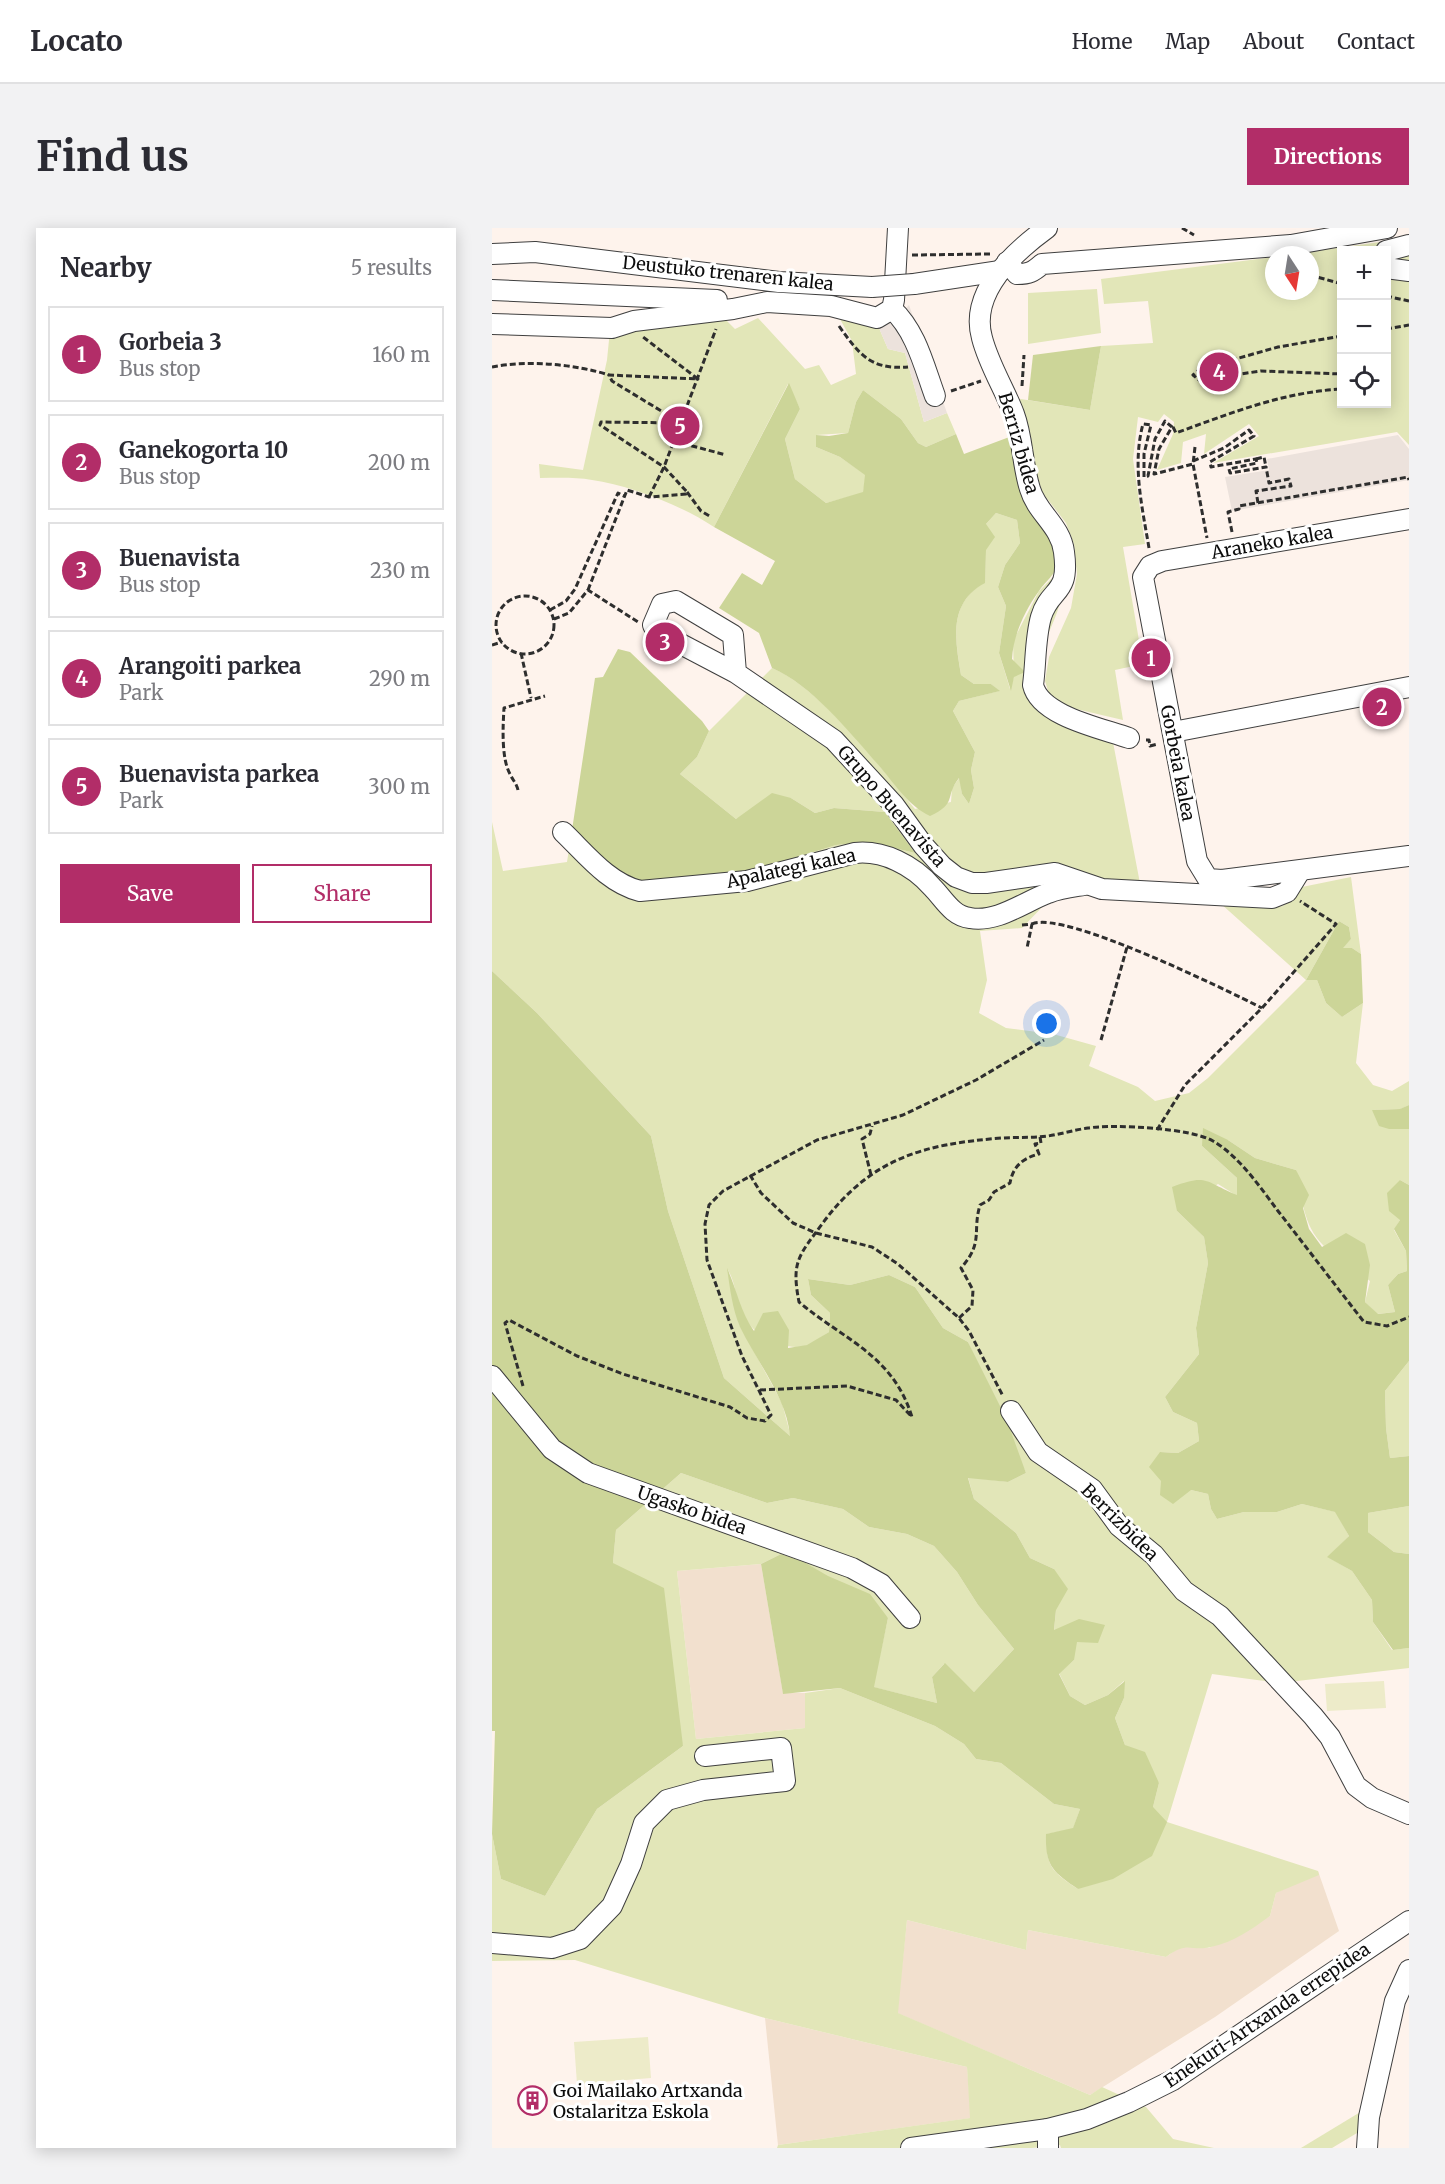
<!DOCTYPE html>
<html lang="en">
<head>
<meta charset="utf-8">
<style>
	:root { --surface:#fff; --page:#f2f2f3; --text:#2b2b33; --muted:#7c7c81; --line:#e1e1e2; --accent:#b22d68 }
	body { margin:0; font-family:Merriweather,serif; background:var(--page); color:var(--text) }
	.controls { position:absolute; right:18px; top:18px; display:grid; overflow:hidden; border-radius:0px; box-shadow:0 3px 15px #0003 }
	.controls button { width:54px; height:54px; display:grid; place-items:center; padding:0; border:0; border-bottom:2px solid var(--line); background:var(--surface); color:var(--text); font:30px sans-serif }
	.compass { position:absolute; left:773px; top:18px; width:54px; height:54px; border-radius:50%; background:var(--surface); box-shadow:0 3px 15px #0003; rotate:168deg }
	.you { position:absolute; left:555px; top:796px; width:21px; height:21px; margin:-15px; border:4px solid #fff; border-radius:50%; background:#1a73e8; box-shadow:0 0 0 9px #1a73e833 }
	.badge { display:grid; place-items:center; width:39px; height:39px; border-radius:50%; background:var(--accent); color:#fff; font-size:20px; font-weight:700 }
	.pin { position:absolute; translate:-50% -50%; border:3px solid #fff; box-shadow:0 2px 6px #0006 }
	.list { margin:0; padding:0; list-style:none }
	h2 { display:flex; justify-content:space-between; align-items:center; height:78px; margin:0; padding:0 24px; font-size:26px }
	h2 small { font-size:20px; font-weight:400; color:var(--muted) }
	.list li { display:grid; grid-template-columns:39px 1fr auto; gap:18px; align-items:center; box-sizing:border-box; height:96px; margin:0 12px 12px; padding:0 12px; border:2px solid var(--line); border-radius:0px }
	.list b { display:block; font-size:22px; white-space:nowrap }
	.list p { margin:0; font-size:20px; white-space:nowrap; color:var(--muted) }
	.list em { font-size:20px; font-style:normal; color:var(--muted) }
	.actions { display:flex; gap:12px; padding:18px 24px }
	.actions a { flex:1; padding:14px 0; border:2px solid var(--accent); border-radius:0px; text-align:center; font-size:21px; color:var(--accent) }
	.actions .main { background:var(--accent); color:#fff }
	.icon { flex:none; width:33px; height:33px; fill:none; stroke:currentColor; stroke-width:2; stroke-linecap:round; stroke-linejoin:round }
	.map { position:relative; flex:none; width:917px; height:1920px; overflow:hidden; border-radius:0px }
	header { display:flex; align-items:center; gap:36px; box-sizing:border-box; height:84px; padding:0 30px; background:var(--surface); border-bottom:2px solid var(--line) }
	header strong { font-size:28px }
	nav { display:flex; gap:33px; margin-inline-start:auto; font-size:21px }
	.intro { display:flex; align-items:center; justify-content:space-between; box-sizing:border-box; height:144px; padding:0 36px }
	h1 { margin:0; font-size:42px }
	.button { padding:15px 27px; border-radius:0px; background:var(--accent); color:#fff; font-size:21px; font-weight:700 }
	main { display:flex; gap:36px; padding:0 36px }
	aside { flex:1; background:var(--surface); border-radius:0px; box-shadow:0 3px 15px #0003 }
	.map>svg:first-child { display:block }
</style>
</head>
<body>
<header>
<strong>Locato</strong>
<nav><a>Home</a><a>Map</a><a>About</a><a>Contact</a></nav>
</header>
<div class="intro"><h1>Find us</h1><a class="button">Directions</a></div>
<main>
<aside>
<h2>Nearby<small>5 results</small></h2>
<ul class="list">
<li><span class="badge">1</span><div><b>Gorbeia 3</b><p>Bus stop</p></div><em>160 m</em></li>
<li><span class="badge">2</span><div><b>Ganekogorta 10</b><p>Bus stop</p></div><em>200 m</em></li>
<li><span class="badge">3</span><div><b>Buenavista</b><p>Bus stop</p></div><em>230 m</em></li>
<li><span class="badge">4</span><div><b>Arangoiti parkea</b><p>Park</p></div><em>290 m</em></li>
<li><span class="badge">5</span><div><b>Buenavista parkea</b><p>Park</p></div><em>300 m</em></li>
</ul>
<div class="actions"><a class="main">Save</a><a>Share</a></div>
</aside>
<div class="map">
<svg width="917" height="1920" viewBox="0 0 917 1920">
	<rect width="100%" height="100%" fill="#fef3ec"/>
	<g fill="#f2e0ce">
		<path d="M269,1336L291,1465H313V1500L204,1511L185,1343Z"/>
		<path d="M826,1643L847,1703L723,1789L598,1867L405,1785L415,1692L534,1722L536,1702L674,1729L689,1718L717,1720L778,1688L784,1665Z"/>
		<path d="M273,1790L475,1839L479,1890L286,1917Z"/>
	</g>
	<g fill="#e2e6b8" fill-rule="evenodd">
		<path d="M917,10V217L905,204L721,235L767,208L757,196L712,226L714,206L691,214L689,235L665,242L681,206L682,194L672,186L666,194L646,189L641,231L653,316L631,319L651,436L623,442L631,492L567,477L557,466L553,453L557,429L579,380L585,346L582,316L574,295L550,264L523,170L598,182L609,118L661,115L656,73L612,76L609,51L782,29V63H818V27H794ZM850,22H894V176H850Z"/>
		<path d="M605,61L609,105L536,116V65Z"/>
		<path d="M232,90L243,101L266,90L313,141L327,137L339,157L364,146L360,113L348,91L387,100L396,121L413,125L432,194L455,185L464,206L434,219L426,215L409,191L371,162L364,174L356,205L324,207V219L348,229L374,247L371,265L334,275L303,251L293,211L308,181L296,156L222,299C191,278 137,257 100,252C83,249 65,250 48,250L47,236L91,242L115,132L118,102Z"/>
		<path d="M504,285L525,292L528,315L513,337L506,359L514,378L507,425L518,461L522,449L521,413L547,363L562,348L566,328C569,345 572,361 567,378C558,409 536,437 539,470L620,509L651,671L590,667L556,673L530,700L488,703L495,752L487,785L514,800L561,806L604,818L597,838L646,859L663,873L697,865L716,850L814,752L728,675L780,680L791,678L810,659L859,649L869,726L860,720H850L859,711L857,699L847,693L814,752H825L834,775L850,789L871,775L864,835L881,857L900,863L917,853V877L909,881L880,882L917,901V957L908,952V992L902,1002L914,1023L915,1043L906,1046L896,1057L903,1084L885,1086L873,1074L878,1053C821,1012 816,1013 804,942L763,930L736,912L710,918L745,950V968L726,956L685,983L712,1009L716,1035L704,1100L707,1126L673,1169L681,1184L705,1195L707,1213L686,1225L668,1224L699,1262L716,1266L719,1281L725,1291L752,1284H785L810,1276L844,1284L857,1308L836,1329L860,1343L880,1372L881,1394L900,1422L917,1420V1440L788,1455L720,1446L675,1594L826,1643L827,1647L784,1665L778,1688C760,1701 742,1714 719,1719C697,1724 697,1712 674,1729L536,1702L534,1722L415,1692L406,1785L598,1867L610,1859L654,1879L681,1911L722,1920H569L568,1917L540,1920H285L286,1917L478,1890L475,1839L273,1790L83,1732L0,1733V1606L9,1651L53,1668L105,1581L191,1518L121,1335L124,1302L189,1245L275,1275L301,1270L351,1281L377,1299L415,1306L442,1318L465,1344L486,1377L522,1421L482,1464L452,1436L440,1449L445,1475L381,1459L396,1390L312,1334L289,1326L269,1336L185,1343L204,1511L313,1500V1465L348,1460L443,1498L472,1516L484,1531L509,1535L562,1576L588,1581L581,1601L555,1606C553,1638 560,1644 586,1661L661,1579L667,1555L633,1517L623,1490L632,1470V1453L616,1467L593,1477L578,1468L567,1445L582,1432L562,1403L564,1382L562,1341L538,1330L524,1305L482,1271L476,1249L516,1254L534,1245L476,1114L451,1100L423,1059L397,1047L358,1057L316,1051L319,1067L338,1085L337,1104C330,1108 321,1116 313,1118C290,1123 261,1107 250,1086C243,1073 245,1057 236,1042L247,1096L290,1175L299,1209L232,1150L176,983L159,908L45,785L0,743V594L11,643L75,634L80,602L271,640L344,617L377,614L423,625L393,584L342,580L323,585L299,570L244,591L188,546L205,529L217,503L280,440C329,460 388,539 423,581L459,574L460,560L468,549L470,566L477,576L482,560L479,542L483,524L461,483L467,473L507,463L499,456H482L469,447C463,410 456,376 493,354L494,296Z"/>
		<path d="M917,1133V1228L898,1230L894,1200L893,1163Z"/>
		<path d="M917,1278V1326L902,1324L876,1304V1285Z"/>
		<path d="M875,1880L870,1902L840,1920H809Z"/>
	</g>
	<g fill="#ccd598">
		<path d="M609,118L598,182L536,172L541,127Z"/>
		<path d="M297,155L308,181L293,211L303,251L334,275L371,264L373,247L348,229L324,219V207L337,208L356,205L364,174L371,162L409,191L426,215L434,219L464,206L472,226L520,208L532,257V273C544,288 564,306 566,327C568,344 555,351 547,363C533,382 521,408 520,431L533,444L522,449L519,463L507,425L514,378L506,359L513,337L528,315L525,292L504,285L494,296L503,309L494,322L493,355C456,375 463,411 469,447L482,456H499L508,463L467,473L461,483L483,524L479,542L482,560L477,576L470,566L467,550C452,569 466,575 438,588C417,578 404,558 389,540C360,507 320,457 280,440L267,405L227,380L250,345L270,357L283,333L222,299Z"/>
		<path d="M126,421L138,424L210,493L217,503L205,529L188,546L244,591L280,565L299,570L323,585L342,580L393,584L423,625L377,614L344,617L271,640L155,655C122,649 103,625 80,602L103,450L111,449Z"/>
		<path d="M847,693L857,699L859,711L851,720H860L869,726L871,775L850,789L834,775L825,752H814Z"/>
		<path d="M0,743L45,785L159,908L176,983L232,1150L298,1208C295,1170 265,1134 248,1099C240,1080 238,1060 235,1040C245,1062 248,1083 262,1103L271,1085L286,1083L297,1102L296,1120L315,1117L337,1104L338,1085L319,1067L316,1051L358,1057L397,1047L423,1059L451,1100L476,1114L514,1190L534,1245L516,1254L476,1250L482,1271L524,1305L538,1330L562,1341L576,1361L564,1382L562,1402L587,1391L613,1397L606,1415L585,1414L582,1432L567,1446L578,1468L593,1477L616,1467L633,1453L632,1470L623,1490L633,1517L653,1524L667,1555L661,1579L675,1594L660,1628L621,1651L586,1661C561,1644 553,1638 554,1606L581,1600L588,1581L562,1576L509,1535L484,1531L472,1516L443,1498L348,1460L291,1466L269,1336L289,1326L312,1334L336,1348L378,1366L396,1390L382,1459L445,1475L440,1449L453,1435L482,1464L522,1421L486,1377L465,1344L442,1318L415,1306L377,1299L351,1281L301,1270L275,1275L189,1245L124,1302L121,1335L172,1360L191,1518L105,1581L53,1668L9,1651L0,1606L3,1503H0Z"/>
		<path d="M917,877V901H897L887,898L880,882L908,881Z"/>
		<path d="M711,900L736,912L763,930L804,942L817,967L811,980L817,1001L830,1019L854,1005L873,1016L878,1037L873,1074L886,1086L903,1084L896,1057L906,1046L915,1043L914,1023L902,1001L908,992L897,983L895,965L908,952L917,957V1133L893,1163L894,1200L898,1230L917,1228V1278L876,1285V1304L902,1324L917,1326V1420L901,1422L881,1394L880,1372L860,1343L835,1329L857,1308L843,1284L810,1276L785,1284H752L725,1291L719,1281L716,1266L699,1262L681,1276L668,1267L669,1253L657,1239L668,1224L686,1225L707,1213L705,1195L681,1184L673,1169L707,1126L704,1100L716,1035L712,1009L685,983L680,959C716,945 713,954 745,967V950L710,918Z"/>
	</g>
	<g fill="#edebc9">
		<path d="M892,1453L894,1480L835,1483L833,1456Z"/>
		<path d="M156,1809L159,1850L85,1856L82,1814Z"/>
	</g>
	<g fill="#ece2dc">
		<path d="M417,77L455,185L432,194L413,125L396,121L387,100L407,88Z"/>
		<path d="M906,207L917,221V252L740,283L733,249L777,242L775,231Z"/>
	</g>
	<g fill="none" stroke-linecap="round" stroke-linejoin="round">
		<defs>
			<g id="minor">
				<path d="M555,0C522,24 477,64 490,110C497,137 512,160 522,186C531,210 530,236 538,261C545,285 569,298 572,324C578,368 558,359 549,389C543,410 544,435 541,457C548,488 609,500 637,510"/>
				<path d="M894,23L917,17"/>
				<path d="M0,26L43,24L287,54L380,59"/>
				<path d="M515,34L525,46C537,46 541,44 550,36L799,17L895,0"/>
				<path d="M894,40L917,43"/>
				<path d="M422,56L508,43"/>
				<path d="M0,62L225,72"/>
				<path d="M400,81C424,103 432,138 443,168"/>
				<path d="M0,96L120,100L142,93L241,81L275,74L339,78L385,90L400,81L402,72L406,0"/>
				<path d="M917,291L670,333L658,338L651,349L705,633L716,651L730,652L917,628"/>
				<path d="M244,445L241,407L184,373L170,376L161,397L164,403L244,445L342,512L402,577L431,617L450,638L464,649L480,655H494L563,645L610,661L780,670L795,664L808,643"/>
				<path d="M681,504L917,459"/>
				<path d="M71,604C94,626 116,655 148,663L255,653L363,625C391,622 421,637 440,659C452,671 460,688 478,690C505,695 532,674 556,665C568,660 579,659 592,657"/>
				<path d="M0,1148L60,1221L96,1245L360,1340L389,1356L418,1390"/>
				<path d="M519,1183L546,1224L600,1261L627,1298L662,1327L692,1363L728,1388L821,1488L838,1509L864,1558L880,1570L917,1586"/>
				<path d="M0,1715L60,1720L88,1711L120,1678L139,1636L152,1595L175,1572L211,1562L293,1553L289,1520L213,1528"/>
				<path d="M419,1920L556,1901L595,1891L637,1874L681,1852L917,1693"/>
				<path d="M556,1920V1901"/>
				<path d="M875,1920L877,1889L903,1773L917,1742"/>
			</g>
		</defs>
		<use href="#minor" stroke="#3f3f3f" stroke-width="22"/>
		<g stroke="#2e2e2e" stroke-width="3" stroke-dasharray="6 3" stroke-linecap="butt">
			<path d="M690,0L702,7"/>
			<path d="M420,27L498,26"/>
			<path d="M818,47L850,56"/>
			<path d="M894,68L917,73"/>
			<path d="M347,98C367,126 378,142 416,139"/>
			<path d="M894,101L917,97"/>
			<path d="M850,108L786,119L708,141L701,147L707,152L769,143L850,146"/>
			<path d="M0,139C36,132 82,136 117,147"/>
			<path d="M894,157L898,162L894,165"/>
			<path d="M530,158L532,127"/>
			<path d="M459,163L489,153"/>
			<path d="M681,199L684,205C739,185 791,164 850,161"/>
			<path d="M182,213L234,227"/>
			<path d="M703,219L701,236L715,310"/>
			<path d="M764,231L772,229L774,239"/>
			<path d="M701,233L732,220L757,202L762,208L718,234L719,239L764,231L765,235L737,241L738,245L774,239L777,255L797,251L799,258L764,263L766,275"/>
			<path d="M195,264L209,283L219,289"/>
			<path d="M157,269L172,239L224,101"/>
			<path d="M740,304L736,284L747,281V278L916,249L917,252"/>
			<path d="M657,320C650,278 640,237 651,196L659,197L652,226V249L656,248L663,211L673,193L680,199L667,221L662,246L701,236"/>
			<path d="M96,362L135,262L157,269L194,266L195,264L172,239L108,197L109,194L189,195L120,153L117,147L206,151L151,109"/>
			<circle cx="33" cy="397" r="29"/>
			<path d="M58,382L74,373L83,361L126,265L132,268"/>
			<path d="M62,391L77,385L96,362L146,394"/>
			<path d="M0,417L10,414"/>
			<path d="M29,425L39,470"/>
			<path d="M654,512H657L658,518L666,516"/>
			<path d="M26,562C24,554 21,553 18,546C9,530 11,497 12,480L53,468"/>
			<path d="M540,696C572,682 734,762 770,780"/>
			<path d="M530,697L540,696L535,720"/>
			<path d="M609,812L635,719"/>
			<path d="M665,902L693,857L770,780L844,696L808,673"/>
			<path d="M258,947L269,965L301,995L324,1005L380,1019L406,1036L467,1090L477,1103L511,1168"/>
			<path d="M379,947L370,911L378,906L380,898"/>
			<path d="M467,1090L480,1078L481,1062L469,1040C492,1014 480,1004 488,977L497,972L502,964L518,955C521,938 531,930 547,926L543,916L549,915L548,909"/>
			<path d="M31,1158L13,1095L17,1092L85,1128L131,1146L238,1179L255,1190L273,1193L279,1187L250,1128L215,1032L213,996L217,977L231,963L325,912L411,887L484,852L552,812"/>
			<path d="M268,1162L355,1158L404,1172L420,1189C401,1127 352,1112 307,1074C299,1033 307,1028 330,996C379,930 431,916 510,910C525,909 540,910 556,908C569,906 582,902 596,900C622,896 699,900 721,913C747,928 768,959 786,983C815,1020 843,1057 872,1094L895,1098L917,1089"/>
		</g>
		<use href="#minor" stroke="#fff" stroke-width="20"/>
		<defs>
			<path id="minor-bridge" d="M380,59L422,56"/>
		</defs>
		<use href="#minor-bridge" stroke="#3f3f3f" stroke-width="22" stroke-linecap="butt"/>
		<use href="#minor-bridge" stroke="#fff" stroke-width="20"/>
	</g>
	<defs>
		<symbol id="building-ring" viewBox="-11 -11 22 22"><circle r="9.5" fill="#fff" stroke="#b22d68" stroke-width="1.5"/><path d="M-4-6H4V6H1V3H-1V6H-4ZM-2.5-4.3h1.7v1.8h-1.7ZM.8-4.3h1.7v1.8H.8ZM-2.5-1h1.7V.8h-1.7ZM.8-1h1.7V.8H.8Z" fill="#b22d68"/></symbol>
	</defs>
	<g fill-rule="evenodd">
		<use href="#building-ring" x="24" y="1856" width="33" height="33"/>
	</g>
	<g text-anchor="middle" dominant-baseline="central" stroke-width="6" stroke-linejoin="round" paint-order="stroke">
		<g font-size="18" fill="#0c0c0c" stroke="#fff">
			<text transform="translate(236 45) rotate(6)">Deustuko trenaren kalea</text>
			<text transform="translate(527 215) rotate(74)">Berriz bidea</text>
			<text transform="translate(780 314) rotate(-10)">Araneko kalea</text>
			<text transform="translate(686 535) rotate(79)">Gorbeia kalea</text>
			<text transform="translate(400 578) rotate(49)">Grupo Buenavista</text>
			<text transform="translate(299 640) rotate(-12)">Apalategi kalea</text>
			<text transform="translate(200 1282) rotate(19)">Ugasko bidea</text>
			<text transform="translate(628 1294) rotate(45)">Berrizbidea</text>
			<text transform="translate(775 1787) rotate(-34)">Enekuri-Artxanda errepidea</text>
		</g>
		<g font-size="18" fill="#0c0c0c" stroke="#fff" text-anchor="start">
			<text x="61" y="1862">Goi Mailako Artxanda<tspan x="61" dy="21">Ostalaritza Eskola</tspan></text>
		</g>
	</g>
</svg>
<div class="controls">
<button>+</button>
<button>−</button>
<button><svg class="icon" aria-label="locate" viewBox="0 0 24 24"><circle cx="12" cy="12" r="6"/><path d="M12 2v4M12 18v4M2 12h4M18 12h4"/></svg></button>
</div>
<svg class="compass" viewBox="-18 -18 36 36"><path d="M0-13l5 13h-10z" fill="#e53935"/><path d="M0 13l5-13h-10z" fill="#7c7c81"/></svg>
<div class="you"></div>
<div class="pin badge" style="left:659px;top:430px">1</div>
<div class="pin badge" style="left:890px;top:479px">2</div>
<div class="pin badge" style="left:173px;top:414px">3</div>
<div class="pin badge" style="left:727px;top:144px">4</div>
<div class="pin badge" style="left:188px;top:198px">5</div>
</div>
</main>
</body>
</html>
